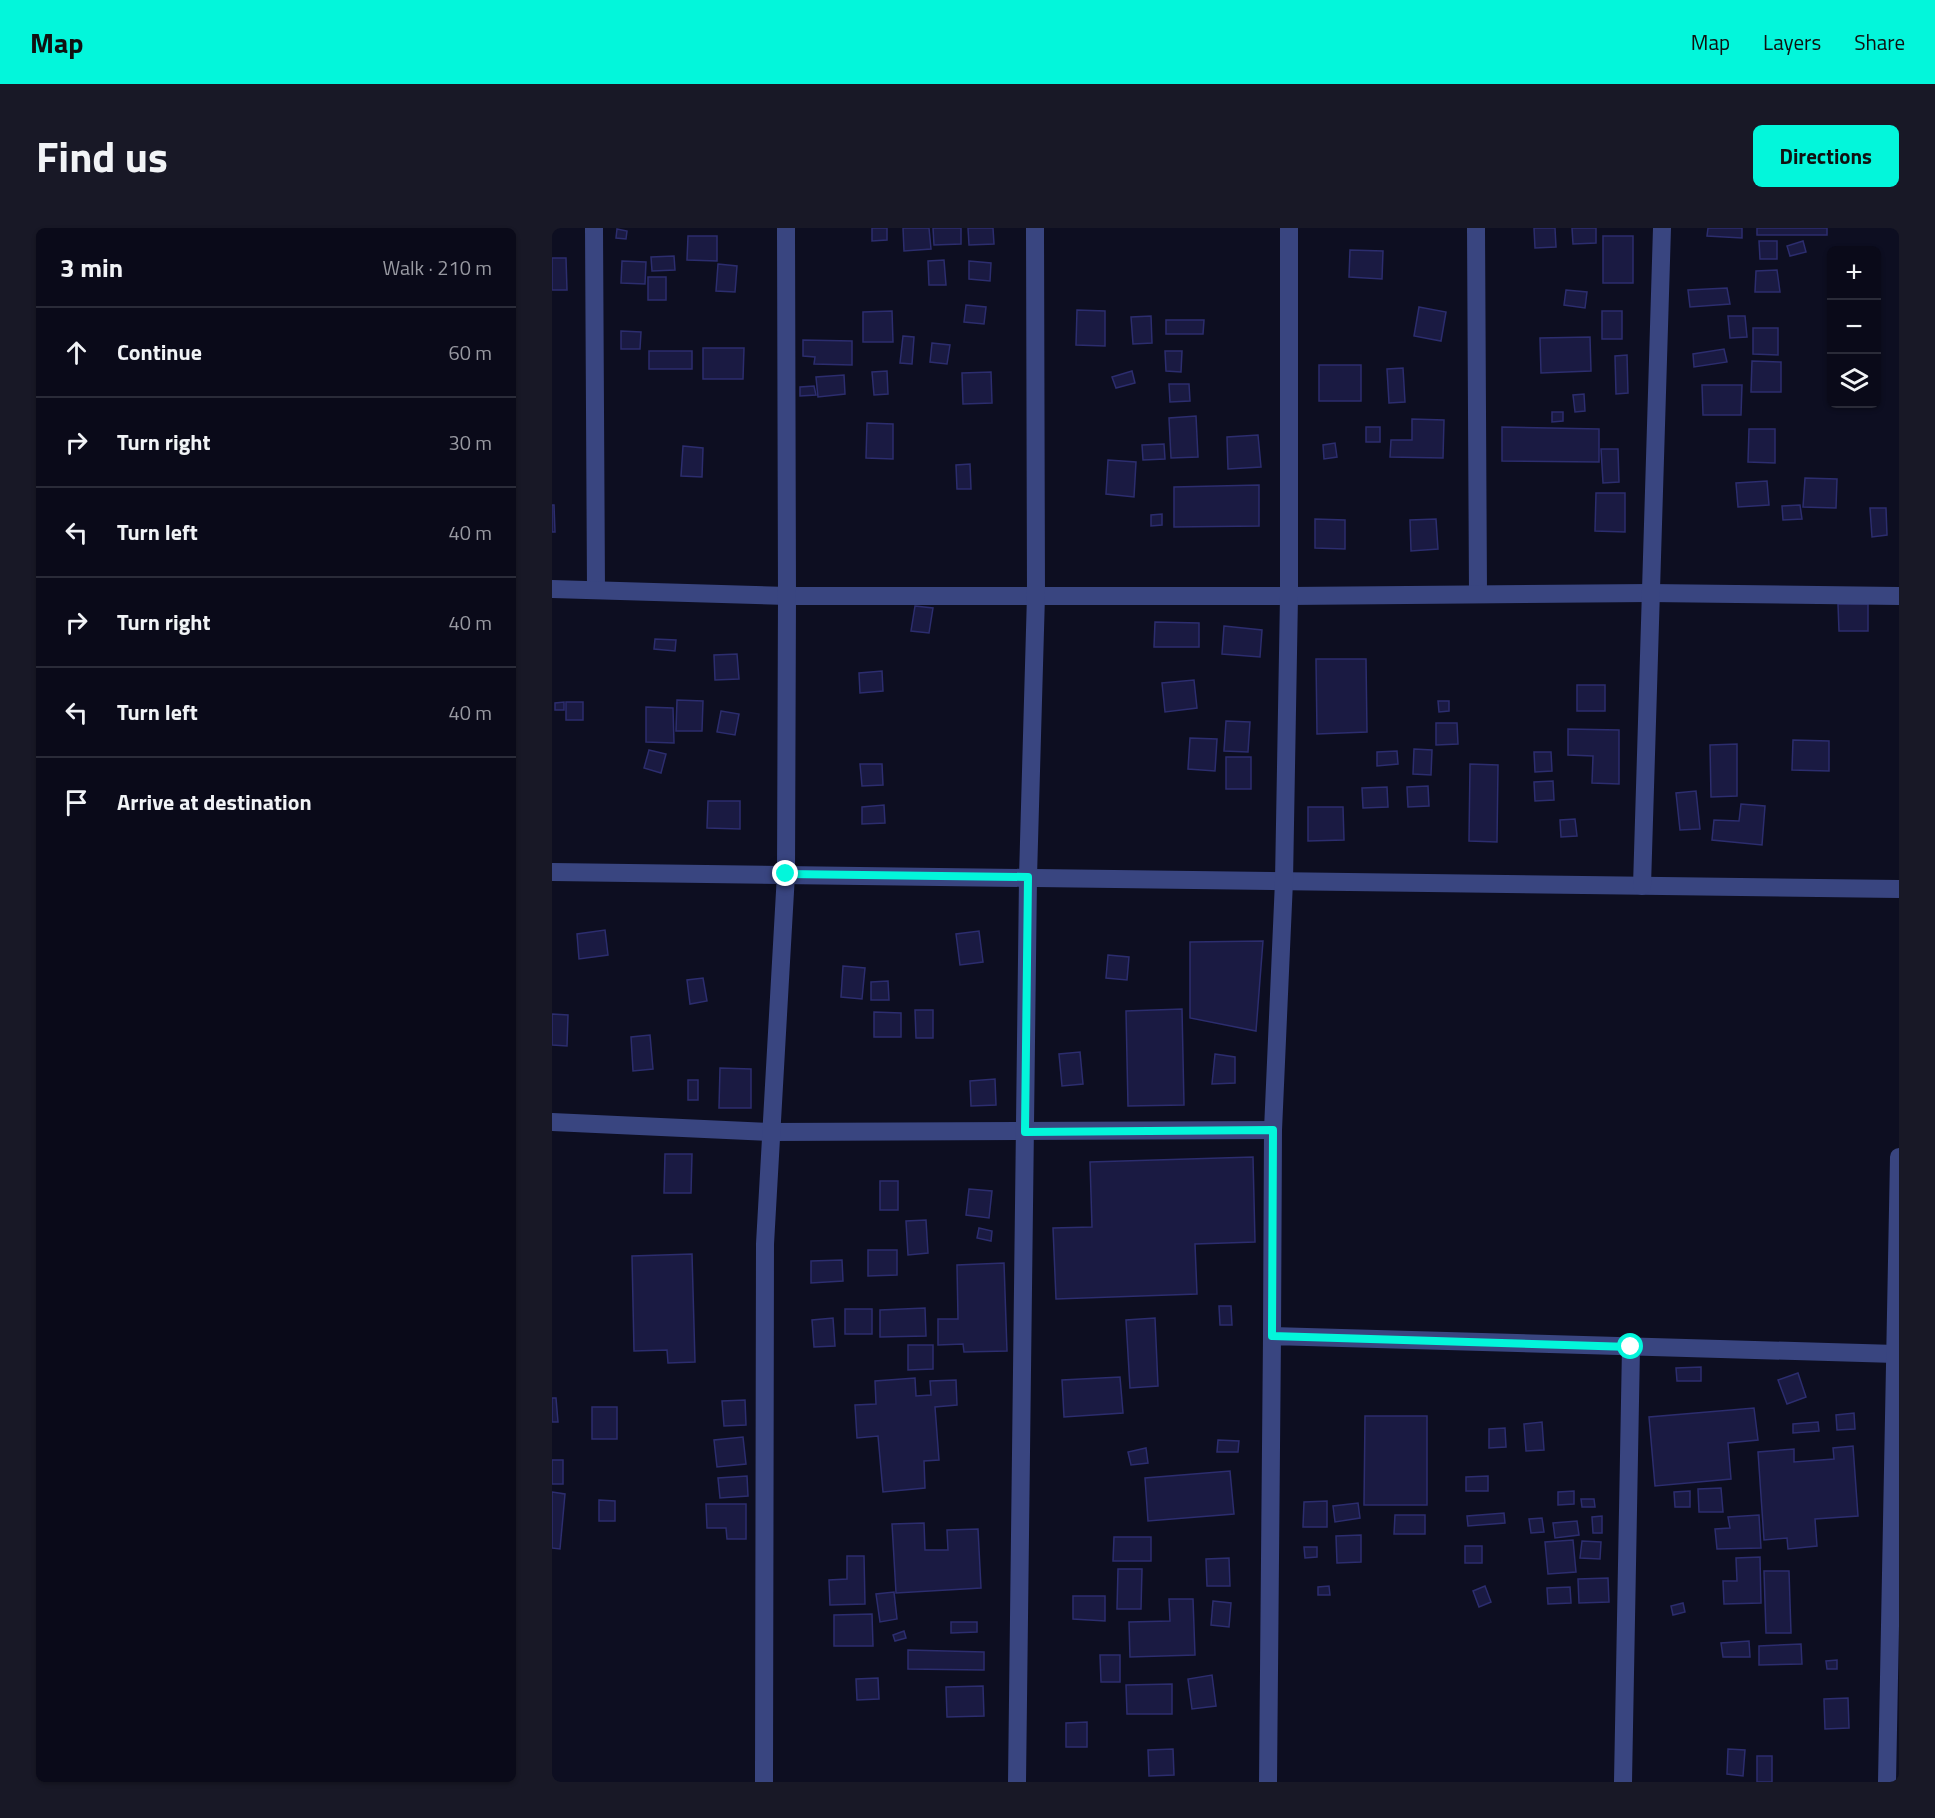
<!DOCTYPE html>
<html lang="en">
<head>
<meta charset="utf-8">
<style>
	:root { --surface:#0a0a19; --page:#181826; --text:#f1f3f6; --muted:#999aa2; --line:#2a2b38; --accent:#03f6db }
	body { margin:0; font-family:"Titillium Web",sans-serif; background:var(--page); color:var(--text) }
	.controls { position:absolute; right:18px; top:18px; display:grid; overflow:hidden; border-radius:9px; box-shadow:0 2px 4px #0004 }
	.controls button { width:54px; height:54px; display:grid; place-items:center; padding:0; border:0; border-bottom:2px solid var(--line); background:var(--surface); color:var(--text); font:30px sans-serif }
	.stop { position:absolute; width:18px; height:18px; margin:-14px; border:4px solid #03f6db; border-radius:50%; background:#fff }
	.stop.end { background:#03f6db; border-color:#fff; box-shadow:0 2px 6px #0008 }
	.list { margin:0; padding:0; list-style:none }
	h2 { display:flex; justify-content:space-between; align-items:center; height:78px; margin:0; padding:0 24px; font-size:26px }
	h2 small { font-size:20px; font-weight:400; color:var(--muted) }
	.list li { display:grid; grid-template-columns:39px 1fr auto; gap:18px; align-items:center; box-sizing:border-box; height:90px; padding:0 24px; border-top:2px solid var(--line) }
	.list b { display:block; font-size:22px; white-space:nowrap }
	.list em { font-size:20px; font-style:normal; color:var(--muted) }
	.icon { flex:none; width:33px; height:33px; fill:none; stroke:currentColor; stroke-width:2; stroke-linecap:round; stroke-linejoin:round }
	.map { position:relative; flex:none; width:1347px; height:1554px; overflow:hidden; border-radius:9px }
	header { display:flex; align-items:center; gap:36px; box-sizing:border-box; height:84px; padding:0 30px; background:var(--accent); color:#111 }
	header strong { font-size:28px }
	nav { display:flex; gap:33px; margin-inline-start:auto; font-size:21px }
	.intro { display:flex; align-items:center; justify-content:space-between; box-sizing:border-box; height:144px; padding:0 36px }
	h1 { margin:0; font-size:42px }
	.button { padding:15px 27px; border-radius:9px; background:var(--accent); color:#111; font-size:21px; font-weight:700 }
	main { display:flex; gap:36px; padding:0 36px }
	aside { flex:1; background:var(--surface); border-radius:9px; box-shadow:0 2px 4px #0004 }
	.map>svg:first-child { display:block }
</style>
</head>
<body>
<header>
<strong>Map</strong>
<nav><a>Map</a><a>Layers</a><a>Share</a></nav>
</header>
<div class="intro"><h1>Find us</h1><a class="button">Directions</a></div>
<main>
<aside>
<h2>3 min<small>Walk · 210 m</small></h2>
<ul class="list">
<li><svg class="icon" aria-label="ahead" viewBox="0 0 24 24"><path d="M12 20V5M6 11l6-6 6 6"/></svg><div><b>Continue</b></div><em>60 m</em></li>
<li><svg class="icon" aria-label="right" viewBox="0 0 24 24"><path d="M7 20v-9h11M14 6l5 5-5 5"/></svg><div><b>Turn right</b></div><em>30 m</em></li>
<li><svg class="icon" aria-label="left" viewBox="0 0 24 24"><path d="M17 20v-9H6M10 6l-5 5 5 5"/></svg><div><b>Turn left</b></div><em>40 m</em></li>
<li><svg class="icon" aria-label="right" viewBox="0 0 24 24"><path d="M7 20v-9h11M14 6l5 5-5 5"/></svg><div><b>Turn right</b></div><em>40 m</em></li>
<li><svg class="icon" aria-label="left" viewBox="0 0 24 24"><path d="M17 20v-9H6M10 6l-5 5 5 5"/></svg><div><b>Turn left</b></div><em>40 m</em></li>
<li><svg class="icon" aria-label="arrive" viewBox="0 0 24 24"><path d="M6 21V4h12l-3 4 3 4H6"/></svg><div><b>Arrive at destination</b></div></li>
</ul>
</aside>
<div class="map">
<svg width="1347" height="1554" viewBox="0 0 1347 1554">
	<rect width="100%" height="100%" fill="#0d0e21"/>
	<g fill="#1a1a42" stroke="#2c2d6e" stroke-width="1.5">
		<path d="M320,0H335V12L320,13Z"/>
		<path d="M351,0H377L379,21L352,23Z"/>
		<path d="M381,0H409V16L382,17Z"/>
		<path d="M416,0H441L442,16L417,17Z"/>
		<path d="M982,0H1003L1004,19L983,20Z"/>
		<path d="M1020,0H1044V15L1021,16Z"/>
		<path d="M1156,0H1190V10L1155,8Z"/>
		<rect x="1205" y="0" width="70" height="7"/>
		<path d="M65,1L75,3L74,11L64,10Z"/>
		<path d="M136,8H165V33L135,32Z"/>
		<rect x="1051" y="8" width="30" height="47"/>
		<path d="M1207,13H1225V31H1208Z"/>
		<path d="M1251,13L1254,24L1238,28L1235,18Z"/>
		<path d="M798,22L831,23L830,51L797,49Z"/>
		<path d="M122,28L123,42L100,43L99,29Z"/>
		<path d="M0,30H14L15,62H0Z"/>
		<path d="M392,32L394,57H377L376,33Z"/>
		<path d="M70,33L94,34L93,56L69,55Z"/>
		<path d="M417,33L439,35L438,53L417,51Z"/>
		<path d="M166,36L185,38L183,64L164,63Z"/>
		<path d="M1225,42L1228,64H1203L1204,43Z"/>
		<rect x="96" y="49" width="18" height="23"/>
		<path d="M1175,60L1178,76L1138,79L1136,62Z"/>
		<path d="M1014,62L1035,64L1033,80L1012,77Z"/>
		<path d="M414,77L434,79L432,96L412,94Z"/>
		<path d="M867,79L894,84L889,113L862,108Z"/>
		<path d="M525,82L553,83V118L524,117Z"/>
		<path d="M340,83L341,114H311V84Z"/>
		<rect x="1050" y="83" width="20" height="28"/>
		<path d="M599,88L600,115L581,116L579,89Z"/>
		<path d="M1176,88H1193L1195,109L1178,110Z"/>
		<path d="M614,92H652L651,106H614Z"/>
		<path d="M1201,100H1226V127L1201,126Z"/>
		<path d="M69,103L89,104L88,121H69Z"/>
		<path d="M351,108L362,109L360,136L348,135Z"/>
		<path d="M1038,109L1039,143L989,145L988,110Z"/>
		<path d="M251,112L300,113V137L262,136L263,129L251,128Z"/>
		<path d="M380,115L398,117L395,136L378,134Z"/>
		<path d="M151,120H192L191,151H151Z"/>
		<path d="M1172,121L1175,134L1142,139L1141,126Z"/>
		<rect x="97" y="123" width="43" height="18"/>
		<path d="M613,123H630L629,144L614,143Z"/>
		<path d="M1075,127L1076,165L1064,166L1063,128Z"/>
		<path d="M1200,133L1229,134V164H1199Z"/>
		<rect x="767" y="137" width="42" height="36"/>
		<path d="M851,140L853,174L837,175L835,141Z"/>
		<path d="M335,143L336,166L322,167L320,144Z"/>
		<path d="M580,143L583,155L564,160L560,149Z"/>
		<path d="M439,144L440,175L411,176L410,145Z"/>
		<path d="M292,147L293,166L266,169L264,149Z"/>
		<path d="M617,156H637L638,173L618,174Z"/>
		<path d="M1150,157H1190L1189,187H1151Z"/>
		<path d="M262,158L264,167L248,168V159Z"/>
		<path d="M1032,166L1033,183L1023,184L1021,167Z"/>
		<path d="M1000,184H1011V193L1000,194Z"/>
		<path d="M644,188L646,229L619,230L617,190Z"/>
		<path d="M860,191L892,192L891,230L838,229L839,212H860Z"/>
		<path d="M315,195L341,196V231L314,230Z"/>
		<rect x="814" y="199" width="14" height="15"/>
		<path d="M950,199L1047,201V234L950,233Z"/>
		<path d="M1197,201H1223V235L1196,234Z"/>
		<path d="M706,207L709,239L676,241L675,209Z"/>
		<path d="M783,215L785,229L772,231L771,217Z"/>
		<path d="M612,216L613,231L591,232L590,217Z"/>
		<path d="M131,218L151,220L150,249L129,248Z"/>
		<path d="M1049,221H1066L1067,254L1051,255Z"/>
		<path d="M556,232L584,234L582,269L554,266Z"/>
		<path d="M418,236L419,261H405L404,237Z"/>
		<path d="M1253,250L1285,251L1284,280L1251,279Z"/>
		<path d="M1215,253L1217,277L1186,279L1184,255Z"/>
		<path d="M707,257V298L622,299V259Z"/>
		<path d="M1044,265H1073V304L1043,303Z"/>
		<path d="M0,277H2L3,304H0Z"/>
		<path d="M1248,277L1250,291L1231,292L1230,278Z"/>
		<path d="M1318,280H1334L1335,307L1320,309Z"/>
		<path d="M610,286V297L599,298V287Z"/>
		<path d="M763,291L793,292V321L763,320Z"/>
		<path d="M884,291L886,321L859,323L858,292Z"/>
		<path d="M1286,376H1316V403H1287Z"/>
		<path d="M363,378L381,380L377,405L359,403Z"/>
		<path d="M603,394L647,395V419H602Z"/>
		<path d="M672,398L710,402L708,429L670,426Z"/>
		<path d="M103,411L124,412L123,423L102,421Z"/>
		<path d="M185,426L187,451L163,452L162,427Z"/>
		<path d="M764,431H814L815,504L765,506Z"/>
		<path d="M330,443L331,463L308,465L307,445Z"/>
		<path d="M642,452L645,480L613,484L610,455Z"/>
		<rect x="1025" y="457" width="28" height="26"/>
		<path d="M125,472L151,473L150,503H124Z"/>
		<path d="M886,473H897V483L887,484Z"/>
		<path d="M12,474V482H3V475Z"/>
		<rect x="14" y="474" width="17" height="18"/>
		<path d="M94,479L121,480L122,515L94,514Z"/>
		<path d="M169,483L187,486L183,507L165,504Z"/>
		<path d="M674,493L698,494L696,524L672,523Z"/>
		<path d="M884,495H905L906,516L884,517Z"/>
		<path d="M1016,501L1067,502V556L1040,555L1041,528L1016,527Z"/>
		<path d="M638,510L665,511L663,543L636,541Z"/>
		<path d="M1241,512L1277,513V543L1240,542Z"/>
		<path d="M1185,516V568L1159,569L1158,517Z"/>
		<path d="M862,521L880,522L879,547L861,546Z"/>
		<path d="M97,522L114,526L109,545L92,540Z"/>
		<path d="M845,523L846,536L825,538V524Z"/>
		<path d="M982,524H999L1000,543L983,544Z"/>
		<rect x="674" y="529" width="25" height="32"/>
		<path d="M308,536H330L331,557L310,558Z"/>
		<path d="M918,536L946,537L945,614L917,613Z"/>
		<path d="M1001,553L1002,572L983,573L982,554Z"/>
		<path d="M876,558L877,578L856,579L855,559Z"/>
		<path d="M835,559L836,579L811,580L810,560Z"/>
		<path d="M1144,563L1148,601L1128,602L1124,565Z"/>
		<path d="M156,573H188V601L155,600Z"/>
		<path d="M1189,576L1213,578L1210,617L1160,612L1162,592L1187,593Z"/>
		<path d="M332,577L333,595L310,596V579Z"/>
		<path d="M756,579H791L792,612L756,613Z"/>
		<path d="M1023,591L1025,608L1009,609L1008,592Z"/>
		<path d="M53,702L56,727L27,731L25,706Z"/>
		<path d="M427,703L431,734L408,737L404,706Z"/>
		<path d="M711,713L704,803L638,790V714Z"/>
		<path d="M556,727L577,729L575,752L554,750Z"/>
		<path d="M291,738L313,740L310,771L289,769Z"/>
		<path d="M151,750L155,773L138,776L135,752Z"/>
		<path d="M336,753L337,772H319V754Z"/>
		<path d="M630,781L632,877L576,878L574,783Z"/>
		<path d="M363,782H381V810H364Z"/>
		<path d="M322,784L349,785V809H322Z"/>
		<path d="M0,786L16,787L15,818L0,817Z"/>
		<path d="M98,807L101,841L81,843L79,809Z"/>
		<path d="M528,824L531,856L510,858L507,826Z"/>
		<path d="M663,826L683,829V855L660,856Z"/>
		<path d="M168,840L199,841V880H167Z"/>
		<path d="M443,851L444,877L419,878L418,853Z"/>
		<rect x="136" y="852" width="10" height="20"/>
		<path d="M113,926H140L139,965H112Z"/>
		<path d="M701,929L703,1014L643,1016L645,1066L504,1071L501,1000L540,999L538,934Z"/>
		<rect x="328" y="953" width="18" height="29"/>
		<path d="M417,961L440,963L437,990L414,987Z"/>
		<path d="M374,992L376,1025L356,1027L354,993Z"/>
		<path d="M427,1000L440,1003L439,1013L425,1010Z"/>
		<path d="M316,1022H345V1047L316,1048Z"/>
		<path d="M140,1026L143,1134L116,1135L115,1122L82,1123L80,1028Z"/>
		<path d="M290,1032L291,1053L259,1055V1033Z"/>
		<path d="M452,1035L455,1123L412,1124L411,1116L386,1117V1091H406L405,1037Z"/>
		<path d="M667,1078H679L680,1097H668Z"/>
		<path d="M373,1080L374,1108L328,1109V1082Z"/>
		<rect x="293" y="1081" width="27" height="25"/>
		<path d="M281,1090L283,1118L262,1119L260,1092Z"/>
		<path d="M603,1090L606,1158L578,1160L574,1092Z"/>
		<path d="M356,1117H381V1141L356,1142Z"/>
		<path d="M1149,1139V1153H1125L1124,1140Z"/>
		<path d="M1246,1145L1254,1169L1235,1176L1226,1152Z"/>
		<path d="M568,1149L571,1185L512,1189L510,1152Z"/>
		<path d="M363,1150L364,1168L379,1167L378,1153L404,1152L405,1177L383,1179L387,1232L372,1233L373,1260L331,1264L326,1208L305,1210L303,1177L324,1176L323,1153Z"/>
		<path d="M0,1170H4L6,1194H0Z"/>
		<path d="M193,1172L194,1197L172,1198L170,1173Z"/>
		<rect x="40" y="1179" width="25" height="32"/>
		<path d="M1202,1180L1206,1212L1176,1215L1179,1251L1103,1258L1097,1189Z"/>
		<path d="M1302,1185L1303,1201L1285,1202L1284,1187Z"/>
		<path d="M813,1188H875V1277H812Z"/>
		<path d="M990,1194L992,1222L974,1223L972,1196Z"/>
		<path d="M1266,1194L1267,1203L1241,1205V1196Z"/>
		<path d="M953,1200L954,1219L937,1220V1201Z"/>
		<path d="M191,1209L194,1236L165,1239L162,1212Z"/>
		<path d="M666,1212L687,1213L686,1224H665Z"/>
		<path d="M1301,1218L1306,1288L1263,1291L1265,1318L1236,1321L1235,1310L1212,1312L1206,1224L1242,1221V1234L1282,1231L1281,1220Z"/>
		<path d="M594,1220L596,1235L579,1237L576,1224Z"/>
		<rect x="0" y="1232" width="11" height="24"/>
		<path d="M678,1243L682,1286L596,1293L593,1250Z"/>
		<path d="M195,1248L196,1268L168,1270L166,1250Z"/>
		<path d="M936,1248V1263H914V1249Z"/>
		<path d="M1169,1260L1171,1284H1147L1146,1261Z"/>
		<path d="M1022,1263V1276L1006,1277V1264Z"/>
		<path d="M1138,1263V1279H1123L1122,1264Z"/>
		<path d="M0,1264L13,1266L8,1321L0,1320Z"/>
		<path d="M1029,1271H1042L1043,1279H1030Z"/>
		<path d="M47,1272L63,1273V1293H47Z"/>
		<path d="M775,1273V1299H751L752,1274Z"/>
		<path d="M806,1275L808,1290L783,1294L781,1278Z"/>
		<path d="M154,1276H194V1311H175L174,1300H155Z"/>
		<path d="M952,1285L953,1295L916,1298L915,1288Z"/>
		<path d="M843,1287H873V1306H842Z"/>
		<path d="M1207,1287L1209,1320L1165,1321L1163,1301L1178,1300L1176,1289Z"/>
		<path d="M1050,1288V1305H1041L1040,1289Z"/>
		<path d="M990,1290L992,1304L979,1305L977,1291Z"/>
		<path d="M1025,1293L1027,1307L1003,1310L1001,1295Z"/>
		<path d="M372,1295L373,1322H396L395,1302L426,1301L429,1360L344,1365L340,1296Z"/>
		<path d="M809,1307V1334L785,1335L784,1308Z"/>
		<path d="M562,1309H599V1333H561Z"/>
		<path d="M1021,1312L1024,1344L996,1346L993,1314Z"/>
		<path d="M1030,1313L1049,1314L1048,1331L1028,1330Z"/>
		<rect x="913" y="1318" width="17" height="17"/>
		<path d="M752,1319H765V1329L753,1330Z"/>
		<path d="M295,1328H312L313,1376L278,1377L277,1352L295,1351Z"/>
		<path d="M1208,1329L1209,1375L1172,1376L1171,1353H1185L1184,1330Z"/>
		<path d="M677,1330L678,1358H655L654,1331Z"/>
		<path d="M566,1341H590L589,1381H565Z"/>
		<path d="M1212,1343H1237L1239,1405H1214Z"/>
		<path d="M1056,1350L1057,1374L1027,1375L1026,1351Z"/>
		<path d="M777,1358L778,1367H766V1359Z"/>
		<path d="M933,1358L939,1374L927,1379L921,1363Z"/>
		<path d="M1018,1359L1019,1375L996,1376L995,1360Z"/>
		<path d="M342,1364L345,1391L328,1394L324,1366Z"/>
		<path d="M521,1368H553V1393L521,1391Z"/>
		<path d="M617,1371H641L643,1427L578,1429L577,1394L618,1393Z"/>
		<path d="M661,1373L679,1375L677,1399L659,1397Z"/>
		<path d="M1131,1375L1133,1384L1121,1387L1119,1378Z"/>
		<path d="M320,1386L321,1418H282V1387Z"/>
		<path d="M399,1394H425V1404L399,1405Z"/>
		<path d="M352,1403L354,1410L343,1413L341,1407Z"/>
		<path d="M1197,1413L1198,1429H1171L1169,1415Z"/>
		<path d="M1249,1416L1250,1436L1207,1437V1418Z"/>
		<path d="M356,1422L432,1424V1442L356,1441Z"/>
		<path d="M548,1427H568V1454H549Z"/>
		<path d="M1285,1432V1441H1275L1274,1433Z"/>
		<path d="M660,1447L664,1478L640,1481L636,1451Z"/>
		<path d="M326,1450L327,1471L305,1472L304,1451Z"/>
		<path d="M620,1456V1486H575L574,1457Z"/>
		<path d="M431,1458L432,1488L395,1489L394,1459Z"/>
		<path d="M1296,1470L1297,1500L1273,1501L1272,1471Z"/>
		<path d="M535,1494V1519H514V1495Z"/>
		<path d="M621,1521L622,1547L597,1548L596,1522Z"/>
		<path d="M1176,1521L1193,1522L1191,1548L1175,1546Z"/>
		<rect x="1205" y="1528" width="15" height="26"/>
	</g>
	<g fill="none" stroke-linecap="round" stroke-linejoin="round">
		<g stroke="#394580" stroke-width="18">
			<path d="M42,0L44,362"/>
			<path d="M924,0L926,366"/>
			<path d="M0,361L235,368H737L1098,365L1347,368"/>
			<path d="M0,644L1347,661"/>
			<path d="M1090,658L1110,0"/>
			<path d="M0,894L220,904L721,902"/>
			<path d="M720,1108L721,902L732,653L737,368V0"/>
			<path d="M212,1554L213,1016L234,646L235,368L234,0"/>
			<path d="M465,1554L476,649L484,367L483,0"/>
			<path d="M716,1554L720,1108L1344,1126"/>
			<path d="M1071,1554L1079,1119"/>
			<path d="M1335,1554L1347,929"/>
		</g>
	</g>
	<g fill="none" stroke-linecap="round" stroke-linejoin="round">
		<path stroke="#03f6db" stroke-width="8" d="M234,646L476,649L473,904L721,902L720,1108L1079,1119"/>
	</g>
</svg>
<div class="controls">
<button>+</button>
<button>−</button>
<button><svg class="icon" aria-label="layers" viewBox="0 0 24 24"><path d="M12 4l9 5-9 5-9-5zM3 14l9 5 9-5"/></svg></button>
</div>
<div class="stop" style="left:1079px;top:1119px"></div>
<div class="stop end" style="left:234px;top:646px"></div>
</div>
</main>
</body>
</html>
